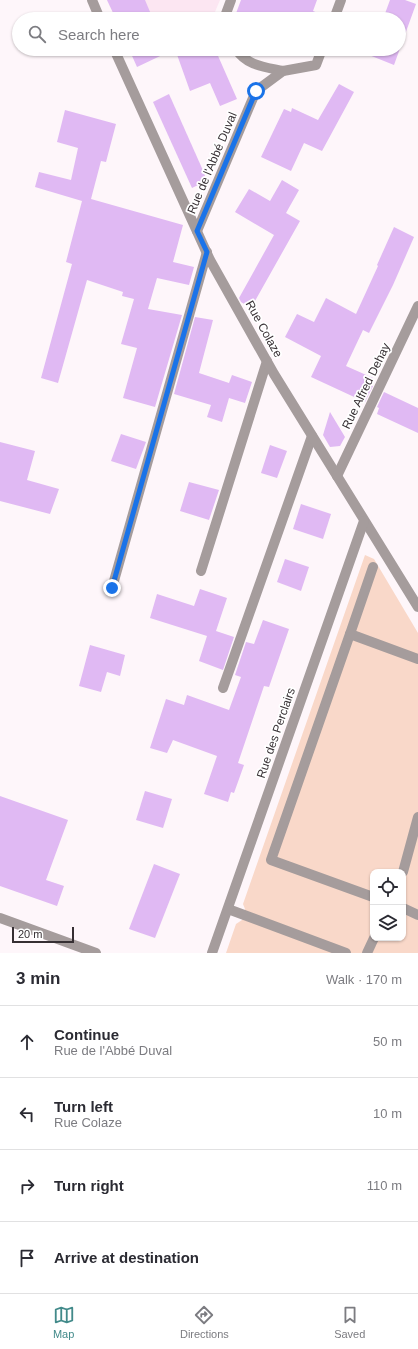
<!DOCTYPE html>
<html lang="en">
<head>
<meta charset="utf-8">
<style>
	:root { --surface:#fff; --page:#f2f2f3; --text:#2b2b33; --muted:#7c7c81; --line:#e1e1e2; --accent:#428a8a }
	body { margin:0; font-family:Helvetica,sans-serif; background:var(--page); color:var(--text) }
	.controls { position:absolute; right:12px; bottom:12px; display:grid; overflow:hidden; border-radius:8px; box-shadow:0 1px 3px #0004 }
	.controls button { width:36px; height:36px; display:grid; place-items:center; padding:0; border:0; border-bottom:1px solid var(--line); background:var(--surface); color:var(--text); font:20px sans-serif }
	.scale { position:absolute; left:12px; bottom:10px; width:62px; box-sizing:border-box; padding-left:4px; border:2px solid #362f33; border-top:0; font-size:11px; line-height:14px; white-space:nowrap; color:#362f33; -webkit-text-stroke:3px #fff; paint-order:stroke }
	.stop { position:absolute; width:12px; height:12px; margin:-9px; border:3px solid #1a73e8; border-radius:50%; background:#fff }
	.stop.end { background:#1a73e8; border-color:#fff; box-shadow:0 1px 4px #0008 }
	.list { margin:0; padding:0; list-style:none }
	h2 { display:flex; justify-content:space-between; align-items:center; height:52px; margin:0; padding:0 16px; font-size:17px }
	h2 small { font-size:13px; font-weight:400; color:var(--muted) }
	.list li { display:grid; grid-template-columns:26px 1fr auto; gap:12px; align-items:center; box-sizing:border-box; height:72px; padding:0 16px; border-top:1px solid var(--line) }
	.list b { display:block; font-size:15px; white-space:nowrap }
	.list p { margin:0; font-size:13px; white-space:nowrap; color:var(--muted) }
	.list em { font-size:13px; font-style:normal; color:var(--muted) }
	.icon { flex:none; width:22px; height:22px; fill:none; stroke:currentColor; stroke-width:2; stroke-linecap:round; stroke-linejoin:round }
	.map { position:relative; flex:none; width:418px; height:953px; overflow:hidden }
	.search { position:absolute; background:var(--surface); box-shadow:0 1px 3px #0004; left:12px; right:12px; top:12px; height:44px; display:flex; align-items:center; gap:10px; box-sizing:border-box; padding:0 14px; border-radius:22px; color:var(--muted); font-size:15px }
	.sheet { height:340px; background:var(--surface) }
	nav { display:flex; justify-content:space-around; align-items:center; box-sizing:border-box; height:56px; border-top:1px solid var(--line); background:var(--surface); font-size:11px; color:var(--muted) }
	nav a { display:grid; justify-items:center; gap:2px }
	nav .on { color:var(--accent) }
	.map>svg:first-child { display:block }
</style>
</head>
<body>
<div class="map">
<svg width="418" height="953" viewBox="0 0 418 953">
	<rect width="100%" height="100%" fill="#fef6fa"/>
	<path fill="#fce6f2" d="M107,0H220L212,19H193L176,14L166,19H116Z"/>
	<path fill="#f9d8c9" fill-rule="evenodd" d="M365,555L374,559L418,633V953H226L236,924L242,920L245,909L243,904ZM373,872H403V938H373Z"/>
	<g fill="#e0b9f3">
		<path d="M107,0H145L153,19H116Z"/>
		<path d="M241,0H317L313,11L325,16L323,19H242L235,16Z"/>
		<path d="M390,0H405L416,4L394,65L369,55L372,49H399V19H383Z"/>
		<path d="M176,14L178,19H166Z"/>
		<path d="M129,49H215L237,99L220,106L210,83L190,91L175,49L137,67Z"/>
		<path d="M339,84L354,92L322,151L304,143L291,171L261,157L284,109L291,112L292,108L318,120Z"/>
		<path d="M169,94L205,175L202,183L192,188L153,102Z"/>
		<path d="M65,110L116,124L106,162L101,161L91,199L183,225L173,262L194,267L189,285L157,278L148,309L182,315L155,407L123,398L137,348L121,344L134,299L122,296L123,292L87,280L58,383L41,378L72,264L66,262L82,201L35,187L39,172L71,180L78,148L57,142Z"/>
		<path d="M282,180L299,190L286,213L300,221L251,308L241,302L239,298L274,235L235,212L249,189L270,201Z"/>
		<path d="M394,227L414,237L393,285L369,333L363,330L346,366L373,378L370,385L373,386L365,402L311,377L321,356L285,337L297,314L314,322L326,298L356,314L378,266L377,265Z"/>
		<path d="M195,317L213,320L199,373L229,383L232,375L252,382L245,403L229,398L222,422L207,417L211,405L174,394Z"/>
		<path d="M384,392L418,408V433L377,414L379,408L377,407Z"/>
		<path d="M330,412L345,437L340,446L330,447L323,435Z"/>
		<path d="M121,434L146,442L136,469L111,461Z"/>
		<path d="M0,442L35,451L27,480L59,489L50,514L0,501Z"/>
		<path d="M270,445L287,451L277,478L261,473Z"/>
		<path d="M189,482L219,490L209,520L180,511Z"/>
		<path d="M301,504L331,514L323,539L293,529Z"/>
		<path d="M285,559L309,567L301,591L277,582Z"/>
		<path d="M200,589L227,598L216,631L234,637L223,670L199,661L207,636L150,618L157,594L194,606Z"/>
		<path d="M263,620L289,629L269,687L264,686L238,763L244,765L234,793L231,792L228,802L204,794L217,756L173,740L167,753L150,748L166,699L184,705L187,695L229,710L241,677L235,675L246,642L254,644Z"/>
		<path d="M90,645L125,655L120,676L107,672L101,692L79,686Z"/>
		<path d="M145,791L172,799L163,828L136,820Z"/>
		<path d="M0,796L68,820L46,880L64,886L57,906L0,886Z"/>
		<path d="M154,864L180,874L155,938L129,929Z"/>
	</g>
	<g fill="none" stroke-linecap="round" stroke-linejoin="round">
		<g stroke="#a59c9c" stroke-width="10">
			<path d="M373,567L350,634L418,659"/>
			<path d="M201,571L267,361"/>
			<path d="M112,588L207,252"/>
			<path d="M350,634L271,860L373,897"/>
			<path d="M223,688L312,436"/>
			<path d="M403,872L418,817"/>
			<path d="M403,908L418,915"/>
			<path d="M228,909L346,953"/>
			<path d="M367,953L374,938"/>
		</g>
		<g stroke="#a59c9c" stroke-width="10">
			<path d="M92,0L100,19"/>
			<path d="M224,19L231,0"/>
			<path d="M334,19L341,0"/>
			<path d="M114,49L210,260L274,374L418,607"/>
			<path d="M236,49C247,66 265,67 283,71"/>
			<path d="M197,231L256,91L283,71L316,65L322,49"/>
			<path d="M337,476L418,306"/>
			<path d="M0,918L96,953"/>
			<path d="M212,953L364,521"/>
		</g>
	</g>
	<g fill="none" stroke-linecap="round" stroke-linejoin="round">
		<path stroke="#1a73e8" stroke-width="5" d="M112,588L207,252L197,231L256,91"/>
	</g>
	<g text-anchor="middle" dominant-baseline="central" stroke-width="3.5" stroke-linejoin="round" paint-order="stroke">
		<g font-size="12" fill="#362f33" stroke="#fff">
			<text transform="translate(212 163) rotate(-67)">Rue de l'Abbé Duval</text>
			<text transform="translate(264 329) rotate(61)">Rue Colaze</text>
			<text transform="translate(366 386) rotate(-64)">Rue Alfred Dehay</text>
			<text transform="translate(276 733) rotate(-71)">Rue des Perclairs</text>
		</g>
	</g>
</svg>
<div class="controls">
<button><svg class="icon" aria-label="locate" viewBox="0 0 24 24"><circle cx="12" cy="12" r="6"/><path d="M12 2v4M12 18v4M2 12h4M18 12h4"/></svg></button>
<button><svg class="icon" aria-label="layers" viewBox="0 0 24 24"><path d="M12 4l9 5-9 5-9-5zM3 14l9 5 9-5"/></svg></button>
</div>
<div class="scale">20 m</div>
<div class="stop" style="left:256px;top:91px"></div>
<div class="stop end" style="left:112px;top:588px"></div>
<div class="search"><svg class="icon" aria-label="search" viewBox="0 0 24 24"><circle cx="10" cy="10" r="6"/><path d="M15 15l6 6"/></svg>Search here</div>
</div>
<section class="sheet">
<h2>3 min<small>Walk · 170 m</small></h2>
<ul class="list">
<li><svg class="icon" aria-label="ahead" viewBox="0 0 24 24"><path d="M12 20V5M6 11l6-6 6 6"/></svg><div><b>Continue</b><p>Rue de l'Abbé Duval</p></div><em>50 m</em></li>
<li><svg class="icon" aria-label="left" viewBox="0 0 24 24"><path d="M17 20v-9H6M10 6l-5 5 5 5"/></svg><div><b>Turn left</b><p>Rue Colaze</p></div><em>10 m</em></li>
<li><svg class="icon" aria-label="right" viewBox="0 0 24 24"><path d="M7 20v-9h11M14 6l5 5-5 5"/></svg><div><b>Turn right</b></div><em>110 m</em></li>
<li><svg class="icon" aria-label="arrive" viewBox="0 0 24 24"><path d="M6 21V4h12l-3 4 3 4H6"/></svg><div><b>Arrive at destination</b></div></li>
</ul>
</section>
<nav>
<a class="on"><svg class="icon" aria-label="map" viewBox="0 0 24 24"><path d="M3 6l6-2 6 2 6-2v14l-6 2-6-2-6 2zM9 4v14M15 6v14"/></svg>Map</a>
<a><svg class="icon" aria-label="directions" viewBox="0 0 24 24"><path d="M12 3l9 9-9 9-9-9zM9 14v-3h6M13 9l2 2-2 2"/></svg>Directions</a>
<a><svg class="icon" aria-label="saved" viewBox="0 0 24 24"><path d="M7 4h10v16l-5-4-5 4z"/></svg>Saved</a>
</nav>
</body>
</html>
